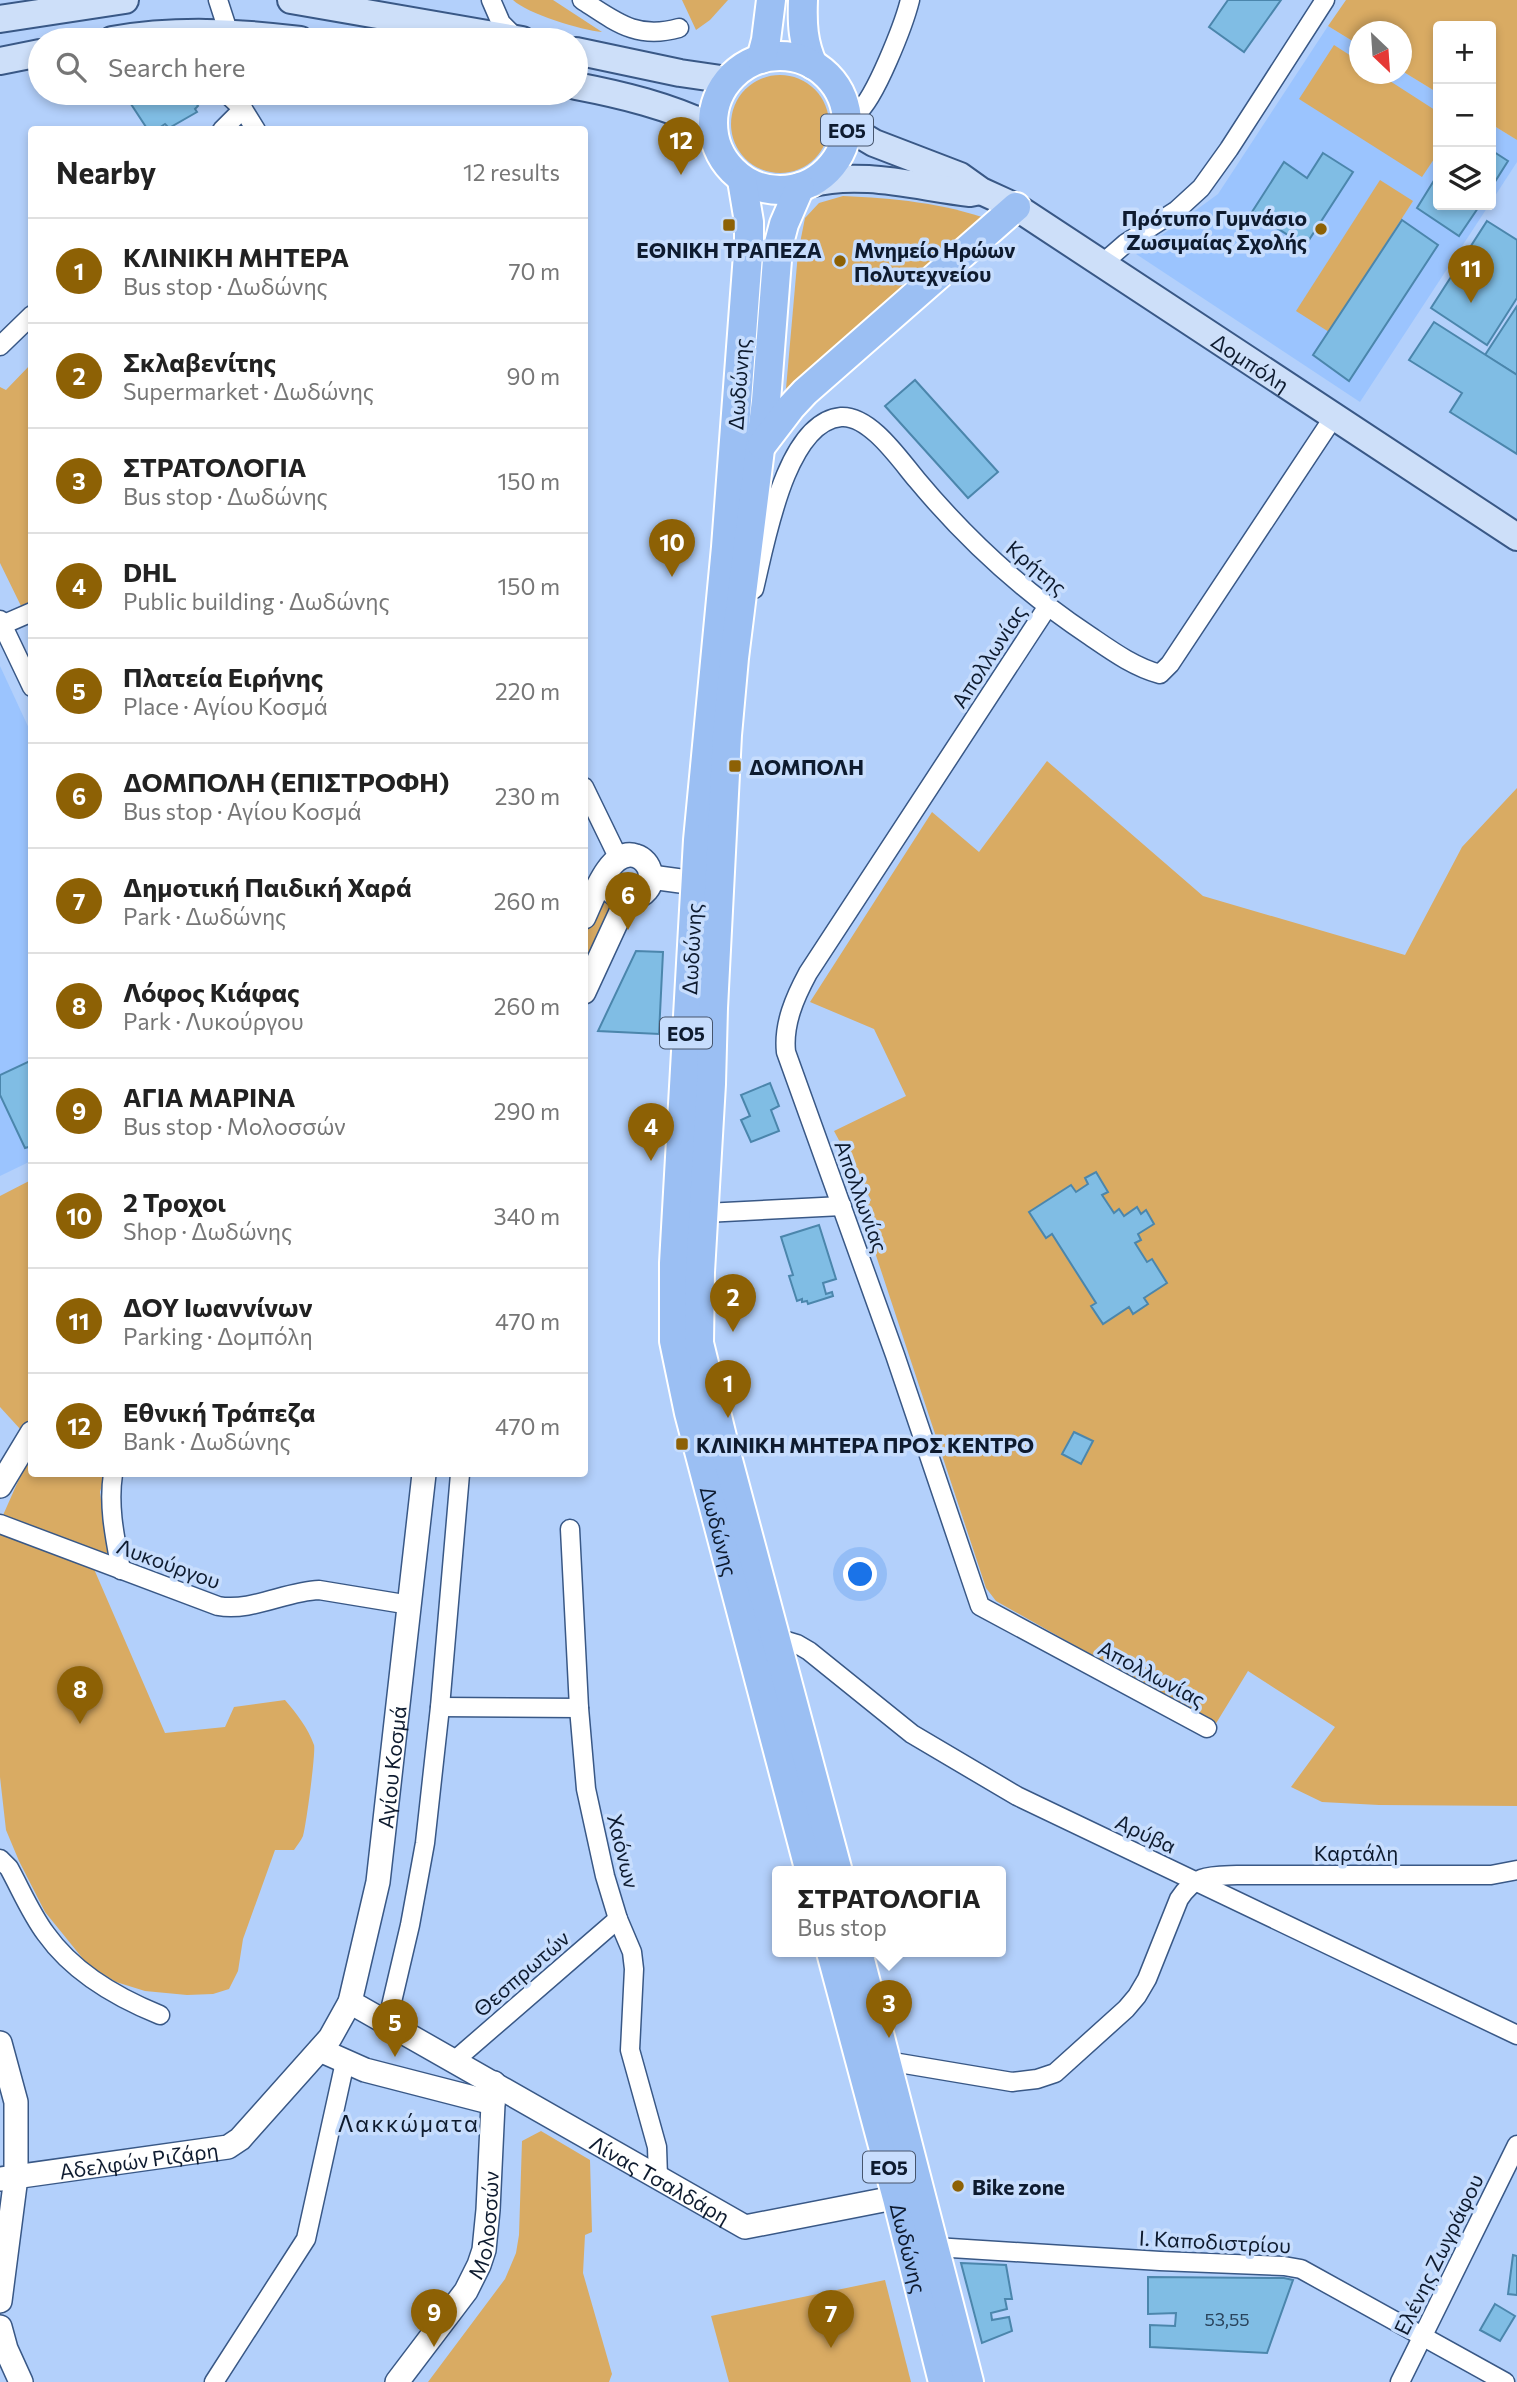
<!DOCTYPE html>
<html lang="en">
<head>
<meta charset="utf-8">
<style>
	:root { --surface:#fff; --page:#f6f6f6; --text:#222; --muted:#767676; --line:#e0e0e0; --accent:#8d6105 }
	body { margin:0; font-family:Commissioner,sans-serif; background:var(--page); color:var(--text) }
	.controls { position:absolute; right:21px; top:21px; display:grid; overflow:hidden; border-radius:7px; box-shadow:0 4px 10px #0003 }
	.controls button { width:63px; height:63px; display:grid; place-items:center; padding:0; border:0; border-bottom:2px solid var(--line); background:var(--surface); color:var(--text); font:35px sans-serif }
	.compass { position:absolute; left:1349px; top:21px; width:63px; height:63px; border-radius:50%; background:var(--surface); box-shadow:0 4px 10px #0003; rotate:155deg }
	.you { position:absolute; left:861px; top:1575px; width:24px; height:24px; margin:-18px; border:5px solid #fff; border-radius:50%; background:#1a73e8; box-shadow:0 0 0 10px #1a73e833 }
	.badge { display:grid; place-items:center; width:46px; height:46px; border-radius:50%; background:var(--accent); color:#fff; font-size:23px; font-weight:700 }
	.pin { position:absolute; translate:-50% -58px; filter:drop-shadow(0 2px 4px #0008) }
	.pin::after { content:''; position:absolute; top:37px; width:24px; height:21px; background:inherit; clip-path:polygon(0 0,100% 0,50% 100%) }
	.popup { position:absolute; left:772px; top:1866px; width:234px; height:91px; box-sizing:border-box; display:grid; place-content:center; border-radius:7px; background:var(--surface); filter:drop-shadow(0 2px 5px #0005); font-size:23px; white-space:nowrap; color:var(--muted) }
	.popup b { font-size:26px; color:var(--text) }
	.popup::after { content:''; position:absolute; left:50%; top:100%; margin-left:-14px; border:14px solid transparent; border-top-color:var(--surface) }
	.list { margin:0; padding:0; list-style:none }
	h2 { display:flex; justify-content:space-between; align-items:center; height:91px; margin:0; padding:0 28px; font-size:30px }
	h2 small { font-size:23px; font-weight:400; color:var(--muted) }
	.list li { display:grid; grid-template-columns:46px 1fr auto; gap:21px; align-items:center; box-sizing:border-box; height:105px; padding:0 28px; border-top:2px solid var(--line) }
	.list b { display:block; font-size:26px; white-space:nowrap }
	.list p { margin:0; font-size:23px; white-space:nowrap; color:var(--muted) }
	.list em { font-size:23px; font-style:normal; color:var(--muted) }
	.icon { flex:none; width:38px; height:38px; fill:none; stroke:currentColor; stroke-width:2; stroke-linecap:round; stroke-linejoin:round }
	.map { position:relative; flex:none; width:1517px; height:2382px; overflow:hidden }
	.search { position:absolute; background:var(--surface); box-shadow:0 4px 10px #0003; left:28px; top:28px; width:560px; height:77px; display:flex; align-items:center; gap:18px; box-sizing:border-box; padding:0 24px; border-radius:38px; color:var(--muted); font-size:26px }
	.panel { position:absolute; background:var(--surface); box-shadow:0 4px 10px #0003; left:28px; top:126px; width:560px; height:1351px; border-radius:7px }
	.map>svg:first-child { display:block }
</style>
</head>
<body>
<div class="map">
<svg width="1517" height="2382" viewBox="0 0 1517 2382">
	<rect width="100%" height="100%" fill="#b3d0fb"/>
	<g fill="#9bc4fe">
		<path d="M1328,26L1359,45L1360,74H1402V71L1438,93V205H1489L1360,402L1136,254L1218,194Z"/>
		<path d="M1491,124L1517,140V162L1491,202Z"/>
		<path d="M0,666L32,735L31,1161L0,1176Z"/>
	</g>
	<g fill="#d9ab63">
		<path d="M513,0H553L602,32C581,30 528,14 513,0Z"/>
		<path d="M682,0H728L710,20L696,30Z"/>
		<path d="M1346,0H1517V140L1491,124V26H1438V93L1402,71V32H1360L1359,45L1328,26Z"/>
		<path d="M1334,45L1359,61L1360,74H1379L1438,112V153L1422,177L1299,99Z"/>
		<circle cx="780" cy="124" r="49"/>
		<path d="M1380,180L1413,201L1329,332L1296,311Z"/>
		<path d="M843,196C893,198 943,203 991,220L785,400L798,253L805,218L819,203Z"/>
		<path d="M31,364V604L22,608L0,563V387L6,390Z"/>
		<path d="M1047,761L1203,896L1405,955L1462,847L1517,788V1806L1379,1805L1322,1802L1291,1787L1335,1727L1248,1671L1215,1725L996,1601L986,1588L862,1213L871,1200L834,1131L906,1096L874,1029L810,1002L932,812L979,852Z"/>
		<path d="M600,901L612,906L585,966V935Z"/>
		<path d="M31,1180L32,1417L21,1430L0,1407V1196Z"/>
		<path d="M31,1452L32,1474H105L100,1492L108,1555L94,1569L165,1733L225,1727L234,1707L285,1700C297,1714 308,1728 314,1745C316,1751 306,1827 303,1836C301,1841 297,1845 294,1850H275L243,1939L238,1971L229,1989L213,1994L187,1995L145,1991L116,1982L88,1965L45,1912L19,1861L6,1830L0,1777V1522Z"/>
		<path d="M541,2131L590,2160L592,2232L585,2235L583,2273L612,2374L609,2382H428L505,2279L516,2253L519,2235L522,2141Z"/>
		<path d="M885,2280L911,2382H729L711,2316Z"/>
	</g>
	<g fill="#80bde4" stroke="#4b86ac" stroke-width="2">
		<path d="M1228,0H1281L1244,52L1209,27Z"/>
		<path d="M141,93H189L198,106L195,109L197,112L169,128L165,124L156,130H148L129,101Z"/>
		<path d="M1491,150L1508,161L1491,188Z"/>
		<path d="M1323,153L1353,172L1305,246L1252,212L1284,162L1307,178Z"/>
		<path d="M1438,174V205H1480L1459,236L1417,208Z"/>
		<path d="M1402,220L1438,245L1349,381L1313,355Z"/>
		<path d="M1487,221L1517,240V298L1487,345L1431,308Z"/>
		<path d="M1517,306V375L1485,355Z"/>
		<path d="M1434,322L1517,375V454L1450,412L1462,393L1409,360Z"/>
		<path d="M915,380L998,472L968,498L885,406Z"/>
		<path d="M636,951L663,952L659,1034L598,1031Z"/>
		<path d="M32,1060V1146L25,1148L0,1095V1075Z"/>
		<path d="M770,1083L779,1106L771,1110L779,1131L751,1142L741,1120L750,1116L741,1095Z"/>
		<path d="M1096,1172L1108,1192L1102,1195L1114,1213L1119,1209L1124,1216L1137,1207L1141,1214L1146,1210L1154,1224L1138,1234L1141,1240L1135,1243L1147,1262L1152,1259L1167,1283L1144,1298L1148,1304L1133,1314L1129,1307L1103,1324L1091,1306L1096,1303L1052,1234L1046,1238L1029,1212L1071,1185L1076,1192L1088,1184L1085,1178Z"/>
		<path d="M819,1225L836,1279L823,1283L826,1294L832,1292L833,1296L808,1304L807,1301L802,1302V1299L797,1301L789,1276L793,1275L781,1237Z"/>
		<path d="M1074,1432L1093,1441L1081,1464L1062,1454Z"/>
		<path d="M1513,2255L1517,2256V2295L1508,2294Z"/>
		<path d="M961,2263L1006,2265L1012,2299H1005L1007,2309L991,2313L992,2320L1009,2317L1012,2331L982,2343Z"/>
		<path d="M1148,2277L1284,2278L1293,2280L1267,2353L1150,2347V2325L1175,2326L1176,2313L1148,2314Z"/>
		<path d="M1495,2304L1515,2316L1500,2341L1480,2330Z"/>
	</g>
	<g fill="none" stroke-linecap="round" stroke-linejoin="round">
		<defs>
			<g id="minor">
				<path d="M218,0L231,40"/>
				<path d="M491,0L501,23L518,40"/>
				<path d="M582,0C616,22 637,40 679,28"/>
				<path d="M226,93L243,109L256,130"/>
				<path d="M847,118C848,118 856,114 857,113C875,99 904,24 910,0"/>
				<path d="M222,130L243,109"/>
				<path d="M1103,263L1126,243L1177,210L1201,188L1229,149L1325,0"/>
				<path d="M0,346L32,315"/>
				<path d="M754,589C765,545 785,422 841,417C870,415 900,460 917,480C967,540 1025,593 1090,636C1112,651 1134,667 1160,674L1170,664L1335,415"/>
				<path d="M1048,606L808,973C795,997 783,1024 786,1052L895,1355L980,1606L1207,1728"/>
				<path d="M0,620L32,687"/>
				<path d="M2,625L32,612"/>
				<path d="M584,787L618,857"/>
				<path d="M705,1213L842,1206"/>
				<path d="M113,1474C108,1506 115,1538 121,1570"/>
				<path d="M0,1524L218,1606C252,1612 286,1591 319,1590L410,1605"/>
				<path d="M570,1529L579,1708L586,1789L605,1876L618,1919L632,1952L634,1969L630,2050L657,2147L658,2177"/>
				<path d="M777,1638L797,1644L809,1651L912,1734L1017,1796L1517,2035"/>
				<path d="M440,1707L579,1708"/>
				<path d="M0,1859L9,1868C21,1890 31,1914 46,1934C73,1972 118,1998 160,2015"/>
				<path d="M387,2023L410,1925L425,1843L440,1707L460,1474"/>
				<path d="M454,2061L618,1919"/>
				<path d="M887,2061L1012,2082L1037,2079L1055,2073L1126,2009L1137,1996L1147,1979L1179,1899C1195,1874 1210,1876 1237,1875H1491L1517,1870"/>
				<path d="M935,2247L1160,2261L1284,2266L1301,2269L1505,2382"/>
				<path d="M214,2382L306,2239L345,2062"/>
				<path d="M1400,2382L1517,2145"/>
			</g>
			<g id="tertiary">
				<path d="M651,877L710,885"/>
				<path d="M584,917C593,898 610,847 636,856C643,858 649,865 650,872C658,902 606,912 607,874"/>
				<path d="M584,992L627,899"/>
				<path d="M0,1486L32,1433"/>
				<path id="s1" d="M350,2002L745,2227L914,2194"/>
				<path d="M0,2043L16,2102V2177L0,2301"/>
				<path d="M320,2050L365,2070L493,2103"/>
				<path id="s2" d="M0,2179L228,2147L240,2139L330,2038L350,2002L378,1882L424,1474"/>
				<path d="M0,2327L6,2349L21,2382"/>
				<path id="s3" d="M397,2382L466,2291L479,2265L484,2250L488,2210L494,2083"/>
			</g>
			<g id="secondary">
				<path d="M291,0L522,40"/>
				<path d="M0,19L125,0"/>
				<path d="M112,40C175,29 237,32 300,40"/>
				<path d="M576,51L680,73L728,80"/>
				<path d="M0,61L40,53"/>
				<path d="M576,86C623,95 668,106 712,127"/>
				<path id="s4" d="M847,127L874,143L960,176L981,191L1016,207L1517,537"/>
				<path d="M809,184C862,170 917,187 970,193L980,191"/>
			</g>
			<g id="primary">
				<path d="M803,0C802,24 803,43 813,65"/>
				<circle cx="780" cy="123" r="67"/>
				<path d="M761,59L766,40L771,0"/>
				<path id="s5" d="M742,180L749,222V241L726,547L698,840L674,1263V1341L689,1413L810,1872"/>
				<path d="M800,187L784,224L778,247L766,401L734,658L727,735L713,1008L711,1084L700,1272L699,1343L725,1449L838,1872"/>
				<path d="M762,445L791,407L805,392L1016,207"/>
				<path id="s6" d="M831,1952L897,2198L943,2382"/>
				<path d="M858,1952L969,2382"/>
			</g>
		</defs>
		<use href="#minor" stroke="#395886" stroke-width="21"/>
		<use href="#tertiary" stroke="#395886" stroke-width="26"/>
		<use href="#secondary" stroke="#395886" stroke-width="30"/>
		<use href="#primary" stroke="#fff" stroke-width="32"/>
		<use href="#minor" stroke="#fff" stroke-width="18"/>
		<use href="#tertiary" stroke="#fff" stroke-width="23"/>
		<use href="#secondary" stroke="#cddff9" stroke-width="26"/>
		<use href="#primary" stroke="#9bbff3" stroke-width="28"/>
	</g>
	<g fill="#8d6105" stroke="#c7ddfd" stroke-width="2.5">
		<rect x="722" y="218" width="14" height="14" rx="3.5"/>
		<circle cx="1321" cy="229" r="7"/>
		<circle cx="840" cy="261" r="7"/>
		<rect x="728" y="759" width="14" height="14" rx="3.5"/>
		<rect x="675" y="1437" width="14" height="14" rx="3.5"/>
		<circle cx="958" cy="2186" r="7"/>
	</g>
	<g text-anchor="middle" dominant-baseline="central" stroke-width="7" stroke-linejoin="round" paint-order="stroke">
		<g font-size="18" fill="#2a445c">
			<text x="1227" y="2319">53,55</text>
		</g>
		<g fill="#c7ddfd" stroke="#46556d" stroke-width="2">
			<rect x="821" y="114.5" width="52" height="31" rx="5"/>
			<rect x="660" y="1017.5" width="52" height="31" rx="5"/>
			<rect x="863" y="2151.5" width="52" height="31" rx="5"/>
		</g>
		<g font-size="19" font-weight="bold" fill="#0e1b2f">
			<text x="847" y="130">ΕΟ5</text>
			<text x="686" y="1033">ΕΟ5</text>
			<text x="889" y="2167">ΕΟ5</text>
		</g>
		<g font-size="21" font-weight="bold" fill="#0e1b2f" stroke="#c7ddfd" text-anchor="start">
			<text x="1307" y="217" text-anchor="end">Πρότυπο Γυμνάσιο<tspan x="1307" dy="24">Ζωσιμαίας Σχολής</tspan></text>
			<text x="729" y="249" text-anchor="middle">ΕΘΝΙΚΗ ΤΡΑΠΕΖΑ</text>
			<text x="854" y="249">Μνημείο Ηρώων<tspan x="854" dy="24">Πολυτεχνείου</tspan></text>
			<text x="749" y="766">ΔΟΜΠΟΛΗ</text>
			<text x="696" y="1444">ΚΛΙΝΙΚΗ ΜΗΤΕΡΑ ΠΡΟΣ ΚΕΝΤΡΟ</text>
			<text x="972" y="2186">Bike zone</text>
		</g>
		<g font-size="21" fill="#0e1b2f" stroke="#c7ddfd">
			<text stroke="none"><textPath href="#s4" startOffset="469">Δομπόλη</textPath></text>
			<text transform="translate(738 384) rotate(-86)">Δωδώνης</text>
			<text transform="translate(1037 567) rotate(40)">Κρήτης</text>
			<text transform="translate(988 656) rotate(-57)">Απολλωνίας</text>
			<text transform="translate(691 949) rotate(-87)">Δωδώνης</text>
			<text transform="translate(862 1196) rotate(70)">Απολλωνίας</text>
			<text stroke="none"><textPath href="#s5" startOffset="1360">Δωδώνης</textPath></text>
			<text transform="translate(169 1563) rotate(20)">Λυκούργου</text>
			<text transform="translate(1152 1673) rotate(28)">Απολλωνίας</text>
			<text stroke="none"><textPath href="#s2" startOffset="660">Αγίου Κοσμά</textPath></text>
			<text transform="translate(1146 1833) rotate(25)">Αρύβα</text>
			<text transform="translate(624 1851) rotate(76)">Χαόνων</text>
			<text x="1356" y="1852">Καρτάλη</text>
			<text transform="translate(521 1973) rotate(-41)">Θεσπρωτών</text>
			<text stroke="none"><textPath href="#s2" startOffset="140">Αδελφών Ριζάρη</textPath></text>
			<text stroke="none"><textPath href="#s1" startOffset="357">Λίνας Τσαλδάρη</textPath></text>
			<text stroke="none"><textPath href="#s3" startOffset="184">Μολοσσών</textPath></text>
			<text transform="translate(1215 2241) rotate(3)">Ι. Καποδιστρίου</text>
			<text stroke="none"><textPath href="#s6" startOffset="306">Δωδώνης</textPath></text>
			<text transform="translate(1438 2254) rotate(-64)">Ελένης Ζωγράφου</text>
		</g>
		<g font-size="23" letter-spacing="2" fill="#0e1b2f" stroke="#c7ddfd">
			<text x="409" y="2123">Λακκώματα</text>
		</g>
	</g>
</svg>
<div class="controls">
<button>+</button>
<button>−</button>
<button><svg class="icon" aria-label="layers" viewBox="0 0 24 24"><path d="M12 4l9 5-9 5-9-5zM3 14l9 5 9-5"/></svg></button>
</div>
<svg class="compass" viewBox="-18 -18 36 36"><path d="M0-13l5 13h-10z" fill="#e53935"/><path d="M0 13l5-13h-10z" fill="#767676"/></svg>
<div class="you"></div>
<div class="pin badge" style="left:728px;top:1418px">1</div>
<div class="pin badge" style="left:733px;top:1332px">2</div>
<div class="pin badge" style="left:889px;top:2038px">3</div>
<div class="popup"><b>ΣΤΡΑΤΟΛΟΓΙΑ</b>Bus stop</div>
<div class="pin badge" style="left:651px;top:1161px">4</div>
<div class="pin badge" style="left:395px;top:2057px">5</div>
<div class="pin badge" style="left:628px;top:930px">6</div>
<div class="pin badge" style="left:831px;top:2348px">7</div>
<div class="pin badge" style="left:80px;top:1724px">8</div>
<div class="pin badge" style="left:434px;top:2347px">9</div>
<div class="pin badge" style="left:672px;top:577px">10</div>
<div class="pin badge" style="left:1471px;top:303px">11</div>
<div class="pin badge" style="left:681px;top:175px">12</div>
<div class="search"><svg class="icon" aria-label="search" viewBox="0 0 24 24"><circle cx="10" cy="10" r="6"/><path d="M15 15l6 6"/></svg>Search here</div>
<section class="panel">
<h2>Nearby<small>12 results</small></h2>
<ul class="list">
<li><span class="badge">1</span><div><b>ΚΛΙΝΙΚΗ ΜΗΤΕΡΑ</b><p>Bus stop · Δωδώνης</p></div><em>70 m</em></li>
<li><span class="badge">2</span><div><b>Σκλαβενίτης</b><p>Supermarket · Δωδώνης</p></div><em>90 m</em></li>
<li><span class="badge">3</span><div><b>ΣΤΡΑΤΟΛΟΓΙΑ</b><p>Bus stop · Δωδώνης</p></div><em>150 m</em></li>
<li><span class="badge">4</span><div><b>DHL</b><p>Public building · Δωδώνης</p></div><em>150 m</em></li>
<li><span class="badge">5</span><div><b>Πλατεία Ειρήνης</b><p>Place · Αγίου Κοσμά</p></div><em>220 m</em></li>
<li><span class="badge">6</span><div><b>ΔΟΜΠΟΛΗ (ΕΠΙΣΤΡΟΦΗ)</b><p>Bus stop · Αγίου Κοσμά</p></div><em>230 m</em></li>
<li><span class="badge">7</span><div><b>Δημοτική Παιδική Χαρά</b><p>Park · Δωδώνης</p></div><em>260 m</em></li>
<li><span class="badge">8</span><div><b>Λόφος Κιάφας</b><p>Park · Λυκούργου</p></div><em>260 m</em></li>
<li><span class="badge">9</span><div><b>ΑΓΙΑ ΜΑΡΙΝΑ</b><p>Bus stop · Μολοσσών</p></div><em>290 m</em></li>
<li><span class="badge">10</span><div><b>2 Τροχοι</b><p>Shop · Δωδώνης</p></div><em>340 m</em></li>
<li><span class="badge">11</span><div><b>ΔΟΥ Ιωαννίνων</b><p>Parking · Δομπόλη</p></div><em>470 m</em></li>
<li><span class="badge">12</span><div><b>Εθνική Τράπεζα</b><p>Bank · Δωδώνης</p></div><em>470 m</em></li>
</ul>
</section>
</div>
</body>
</html>
